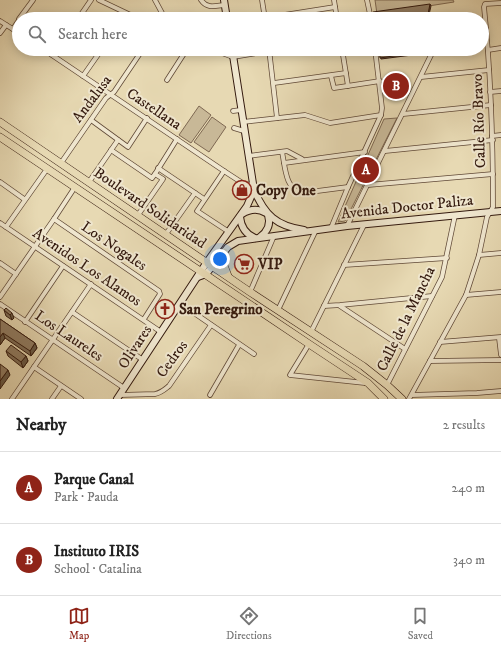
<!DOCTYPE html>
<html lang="en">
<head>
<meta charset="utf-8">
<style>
	:root { --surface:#fff; --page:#f6f6f6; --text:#222; --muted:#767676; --line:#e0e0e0; --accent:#8f2418 }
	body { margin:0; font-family:"IM FELL DW Pica",serif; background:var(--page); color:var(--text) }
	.you { position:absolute; left:220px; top:259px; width:14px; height:14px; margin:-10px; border:3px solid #fff; border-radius:50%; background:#1a73e8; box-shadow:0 0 0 6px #1a73e833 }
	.badge { display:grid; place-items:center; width:26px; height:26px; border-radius:50%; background:var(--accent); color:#fff; font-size:13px; font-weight:700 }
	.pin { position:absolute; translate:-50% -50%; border:2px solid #fff; box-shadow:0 1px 4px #0006 }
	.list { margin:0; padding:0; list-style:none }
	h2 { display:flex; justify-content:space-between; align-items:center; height:52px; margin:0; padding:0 16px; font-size:17px }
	h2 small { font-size:13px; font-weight:400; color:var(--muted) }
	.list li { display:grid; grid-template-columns:26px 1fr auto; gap:12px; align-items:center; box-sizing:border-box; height:72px; padding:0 16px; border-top:1px solid var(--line) }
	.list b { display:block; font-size:15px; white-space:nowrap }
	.list p { margin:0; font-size:13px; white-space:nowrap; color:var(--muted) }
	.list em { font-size:13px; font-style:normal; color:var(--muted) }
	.icon { flex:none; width:22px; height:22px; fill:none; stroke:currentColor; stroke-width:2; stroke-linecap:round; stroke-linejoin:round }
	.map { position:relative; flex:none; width:501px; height:399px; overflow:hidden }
	.search { position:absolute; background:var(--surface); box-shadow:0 2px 10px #0003; left:12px; right:12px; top:12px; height:44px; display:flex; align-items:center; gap:10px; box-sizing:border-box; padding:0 14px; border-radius:22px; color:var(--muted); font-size:15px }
	.sheet { height:196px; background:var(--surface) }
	nav { display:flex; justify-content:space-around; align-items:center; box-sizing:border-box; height:56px; border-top:1px solid var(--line); background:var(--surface); font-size:11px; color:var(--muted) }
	nav a { display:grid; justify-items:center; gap:2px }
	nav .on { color:var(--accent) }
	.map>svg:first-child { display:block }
</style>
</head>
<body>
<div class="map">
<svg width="501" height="399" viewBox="0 0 501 399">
	<rect width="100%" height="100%" fill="#e7d9b3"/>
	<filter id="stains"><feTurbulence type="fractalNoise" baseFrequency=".005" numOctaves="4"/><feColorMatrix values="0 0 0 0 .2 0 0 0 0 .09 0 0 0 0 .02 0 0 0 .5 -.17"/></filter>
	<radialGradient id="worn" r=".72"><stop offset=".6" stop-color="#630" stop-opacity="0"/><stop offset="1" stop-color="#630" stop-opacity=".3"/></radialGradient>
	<g fill="#c8b897" stroke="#7e6852">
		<path d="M375,0H453L454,2L377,14Z"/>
		<path d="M199,106L211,115L191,143L179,135Z"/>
		<path d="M212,117L226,127L209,152L194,142Z"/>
		<path d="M397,118L345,221L338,222L384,119Z"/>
	</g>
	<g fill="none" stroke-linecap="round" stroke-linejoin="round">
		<defs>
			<g id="street">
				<path d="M99,0L139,19"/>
				<path d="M155,0L162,13L161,19"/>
				<path d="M201,0C207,9 215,6 224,5"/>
				<path d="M262,0L265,19"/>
				<path d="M334,0L337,19"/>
				<path d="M367,0L371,19"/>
				<path d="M265,18L335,7"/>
				<path d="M19,19L33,0"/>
				<path d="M78,19L91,0"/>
				<path d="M0,21L19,33"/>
				<path d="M13,29L19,20"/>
				<path d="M0,33L6,25"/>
				<path d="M43,49L224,171L244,184L253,185"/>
				<path d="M211,49L233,57L282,49"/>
				<path d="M269,49L277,118"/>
				<path d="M342,49L348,86"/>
				<path d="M488,50L501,48"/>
				<path d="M52,55L57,49"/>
				<path d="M83,76L102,49"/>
				<path d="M331,76L334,88L380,81"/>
				<path d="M421,77L489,70"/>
				<path d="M167,80L187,49"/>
				<path d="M274,83L346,73"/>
				<path d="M490,92L501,91"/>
				<path d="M233,111L241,110"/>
				<path d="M403,114L491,105"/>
				<path d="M91,120L128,147L147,118"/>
				<path d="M243,122L305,115L330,123L381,115"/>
				<path d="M234,128L244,131"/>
				<path d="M492,136L501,135"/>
				<path d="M111,150L152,178L155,174"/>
				<path d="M385,151L493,140"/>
				<path d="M282,152C285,165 285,190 302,193L348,187"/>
				<path d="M249,156L287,151L302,159"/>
				<path d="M61,163L106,98L114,92L143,49"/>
				<path d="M284,163L365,152"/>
				<path d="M158,168L204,199"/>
				<path d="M224,171L197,211L229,232"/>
				<path d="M0,182L24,199"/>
				<path d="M89,182L118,140"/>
				<path d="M368,185L493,174"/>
				<path d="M138,215L163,179L155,174L177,139"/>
				<path d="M54,219L159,291L160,294L144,319"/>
				<path d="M0,223L161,332"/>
				<path d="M347,226L434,49"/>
				<path d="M6,227L47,169"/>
				<path d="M331,228L348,187L381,115L382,108L375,49"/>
				<path d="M166,234L195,193"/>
				<path d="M479,255L501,253"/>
				<path d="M0,263L16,274"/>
				<path d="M344,265L447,258"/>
				<path d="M250,292L274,236"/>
				<path d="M466,295L501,292"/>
				<path d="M0,297L54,219L75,187"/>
				<path d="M0,304L124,388"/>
				<path d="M181,304L254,354"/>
				<path d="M324,306L340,305L432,296"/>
				<path d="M340,306L405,349"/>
				<path d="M278,310L316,230"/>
				<path d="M72,312L143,360"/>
				<path d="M25,322L63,266"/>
				<path d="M311,332L364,225"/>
				<path d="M499,338L501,355"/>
				<path d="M440,342L501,337"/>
				<path d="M309,344L290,375L365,383"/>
				<path d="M430,361L501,360"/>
				<path d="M34,367L81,399"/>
				<path d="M387,385L442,277L455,215"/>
				<path d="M120,395L155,394C161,393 164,390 169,386L211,325"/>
				<path d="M210,395L239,345"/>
				<path d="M412,395L477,393L501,391"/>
				<path d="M12,399L91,284"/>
				<path d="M52,399L61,386"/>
				<path d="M409,399L466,295L479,255L487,217L493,207C493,141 491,74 484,7L485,4L501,3"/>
			</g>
			<g id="secondary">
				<path d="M224,0L227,19"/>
				<path d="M232,49L254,190C265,215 276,226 304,230"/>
				<path d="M242,214C250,209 258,208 266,213"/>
				<path d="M240,217C241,227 245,234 255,238"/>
				<path d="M260,237C268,231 271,224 268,215"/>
				<path d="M198,277L206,274L228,247L238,241L347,226L501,211"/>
				<path d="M117,399L207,262L247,206L254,190"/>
			</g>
			<g id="primary">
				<path d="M0,122L250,292L363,366L387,385L402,399"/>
				<path d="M0,137L309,344L368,383L384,399"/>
				<path d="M224,252L223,263L228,276"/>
			</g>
		</defs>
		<use href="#street" stroke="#604937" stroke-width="5.5"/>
		<use href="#secondary" stroke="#33190e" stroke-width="8"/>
		<use href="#primary" stroke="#33190e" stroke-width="8"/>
		<use href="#street" stroke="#efe6ce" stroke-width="4"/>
		<use href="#secondary" stroke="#efe6ce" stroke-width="6"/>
		<use href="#primary" stroke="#e7d9b3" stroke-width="7"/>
	</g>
	<g fill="#7d6c56" stroke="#33190e">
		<path d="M379,49H421L420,54L381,59Z"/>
		<path d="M4,310L14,318L12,320L6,316Z"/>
		<path d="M0,319L35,343L37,348L31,356L5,338L0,345Z"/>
		<path d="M6,351L26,356L28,361L23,368L8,356Z"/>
	</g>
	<g fill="#665846" stroke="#33190e">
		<path d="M430,4L431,6L428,19H427Z"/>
		<path d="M12,313L14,318L12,320L10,315Z"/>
		<path d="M3,333L5,338L0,345V337Z"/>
		<path d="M35,343L37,348L31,356L30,351Z"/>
		<path d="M26,356L28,361L23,368L21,362Z"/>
		<path d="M8,370L10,375L0,389V381Z"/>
	</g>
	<g fill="#917d64" stroke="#33190e">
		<path d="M430,4L427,19H374L373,12Z"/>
		<path d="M379,49H420L419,52L380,58Z"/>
		<path d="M6,308L12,313L10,315L4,310Z"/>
		<path d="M0,319L35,343L30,351L3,333L0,337Z"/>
		<path d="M11,345L26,356L21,362L6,351Z"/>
		<path d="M0,364L8,370L0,381Z"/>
	</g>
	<defs>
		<symbol id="shop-ring" viewBox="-11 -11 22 22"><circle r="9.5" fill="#efe6ce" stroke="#8f2418" stroke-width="1.5"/><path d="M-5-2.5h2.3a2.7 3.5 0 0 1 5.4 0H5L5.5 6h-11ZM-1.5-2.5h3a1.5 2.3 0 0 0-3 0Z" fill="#8f2418"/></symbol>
		<symbol id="supermarket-ring" viewBox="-11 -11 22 22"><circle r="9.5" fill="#efe6ce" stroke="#8f2418" stroke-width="1.5"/><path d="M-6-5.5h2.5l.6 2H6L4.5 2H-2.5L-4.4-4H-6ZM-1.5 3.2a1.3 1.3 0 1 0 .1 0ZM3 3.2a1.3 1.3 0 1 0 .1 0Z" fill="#8f2418"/></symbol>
		<symbol id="church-ring" viewBox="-11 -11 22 22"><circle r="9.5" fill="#efe6ce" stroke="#8f2418" stroke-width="1.5"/><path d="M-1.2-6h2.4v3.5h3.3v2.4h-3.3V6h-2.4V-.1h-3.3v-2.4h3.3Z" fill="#8f2418"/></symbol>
	</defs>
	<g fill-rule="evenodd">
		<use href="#shop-ring" x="231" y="179" width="22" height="22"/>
		<use href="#supermarket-ring" x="233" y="253" width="22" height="22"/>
		<use href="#church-ring" x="154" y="298" width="22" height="22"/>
	</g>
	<g text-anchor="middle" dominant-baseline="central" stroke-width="4" stroke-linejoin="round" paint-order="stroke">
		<g font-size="15" fill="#33190e" stroke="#efe6ce">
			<text transform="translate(92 99) rotate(-53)">Andalusa</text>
			<text transform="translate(154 109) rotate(34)">Castellana</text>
			<text transform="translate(479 121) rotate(-92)">Calle Río Bravo</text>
			<text transform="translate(407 207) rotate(-6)">Avenida Doctor Paliza</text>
			<text transform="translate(150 208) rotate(34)">Boulevard Solidaridad</text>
			<text transform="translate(114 246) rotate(34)">Los Nogales</text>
			<text transform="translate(87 267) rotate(34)">Avenidos Los Alamos</text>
			<text transform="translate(406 319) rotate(-64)">Calle de la Mancha</text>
			<text transform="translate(69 336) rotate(34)">Los Laureles</text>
			<text transform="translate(135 347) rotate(-57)">Olivares</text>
			<text transform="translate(172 359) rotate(-54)">Cedros</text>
		</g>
		<g font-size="15" font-weight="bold" fill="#33190e" stroke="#efe6ce" text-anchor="start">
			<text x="256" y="190">Copy One</text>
			<text x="258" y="264">VIP</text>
			<text x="179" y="309">San Peregrino</text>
		</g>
	</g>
	<rect width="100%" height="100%" filter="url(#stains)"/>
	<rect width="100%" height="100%" fill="url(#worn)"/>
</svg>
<div class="you"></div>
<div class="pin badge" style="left:366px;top:170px">A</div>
<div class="pin badge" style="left:396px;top:86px">B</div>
<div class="search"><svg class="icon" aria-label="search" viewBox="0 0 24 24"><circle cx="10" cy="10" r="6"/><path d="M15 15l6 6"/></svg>Search here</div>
</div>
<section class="sheet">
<h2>Nearby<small>2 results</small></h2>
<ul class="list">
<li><span class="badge">A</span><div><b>Parque Canal</b><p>Park · Pauda</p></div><em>240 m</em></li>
<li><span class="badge">B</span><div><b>Instituto IRIS</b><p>School · Catalina</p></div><em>340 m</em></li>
</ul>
</section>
<nav>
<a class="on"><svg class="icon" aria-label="map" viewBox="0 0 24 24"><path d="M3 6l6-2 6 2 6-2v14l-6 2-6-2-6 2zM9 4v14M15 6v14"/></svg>Map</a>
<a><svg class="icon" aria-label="directions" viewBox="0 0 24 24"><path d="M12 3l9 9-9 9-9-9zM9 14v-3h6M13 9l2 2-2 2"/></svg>Directions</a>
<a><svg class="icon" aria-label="saved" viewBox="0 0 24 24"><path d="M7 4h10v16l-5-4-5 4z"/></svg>Saved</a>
</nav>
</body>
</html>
